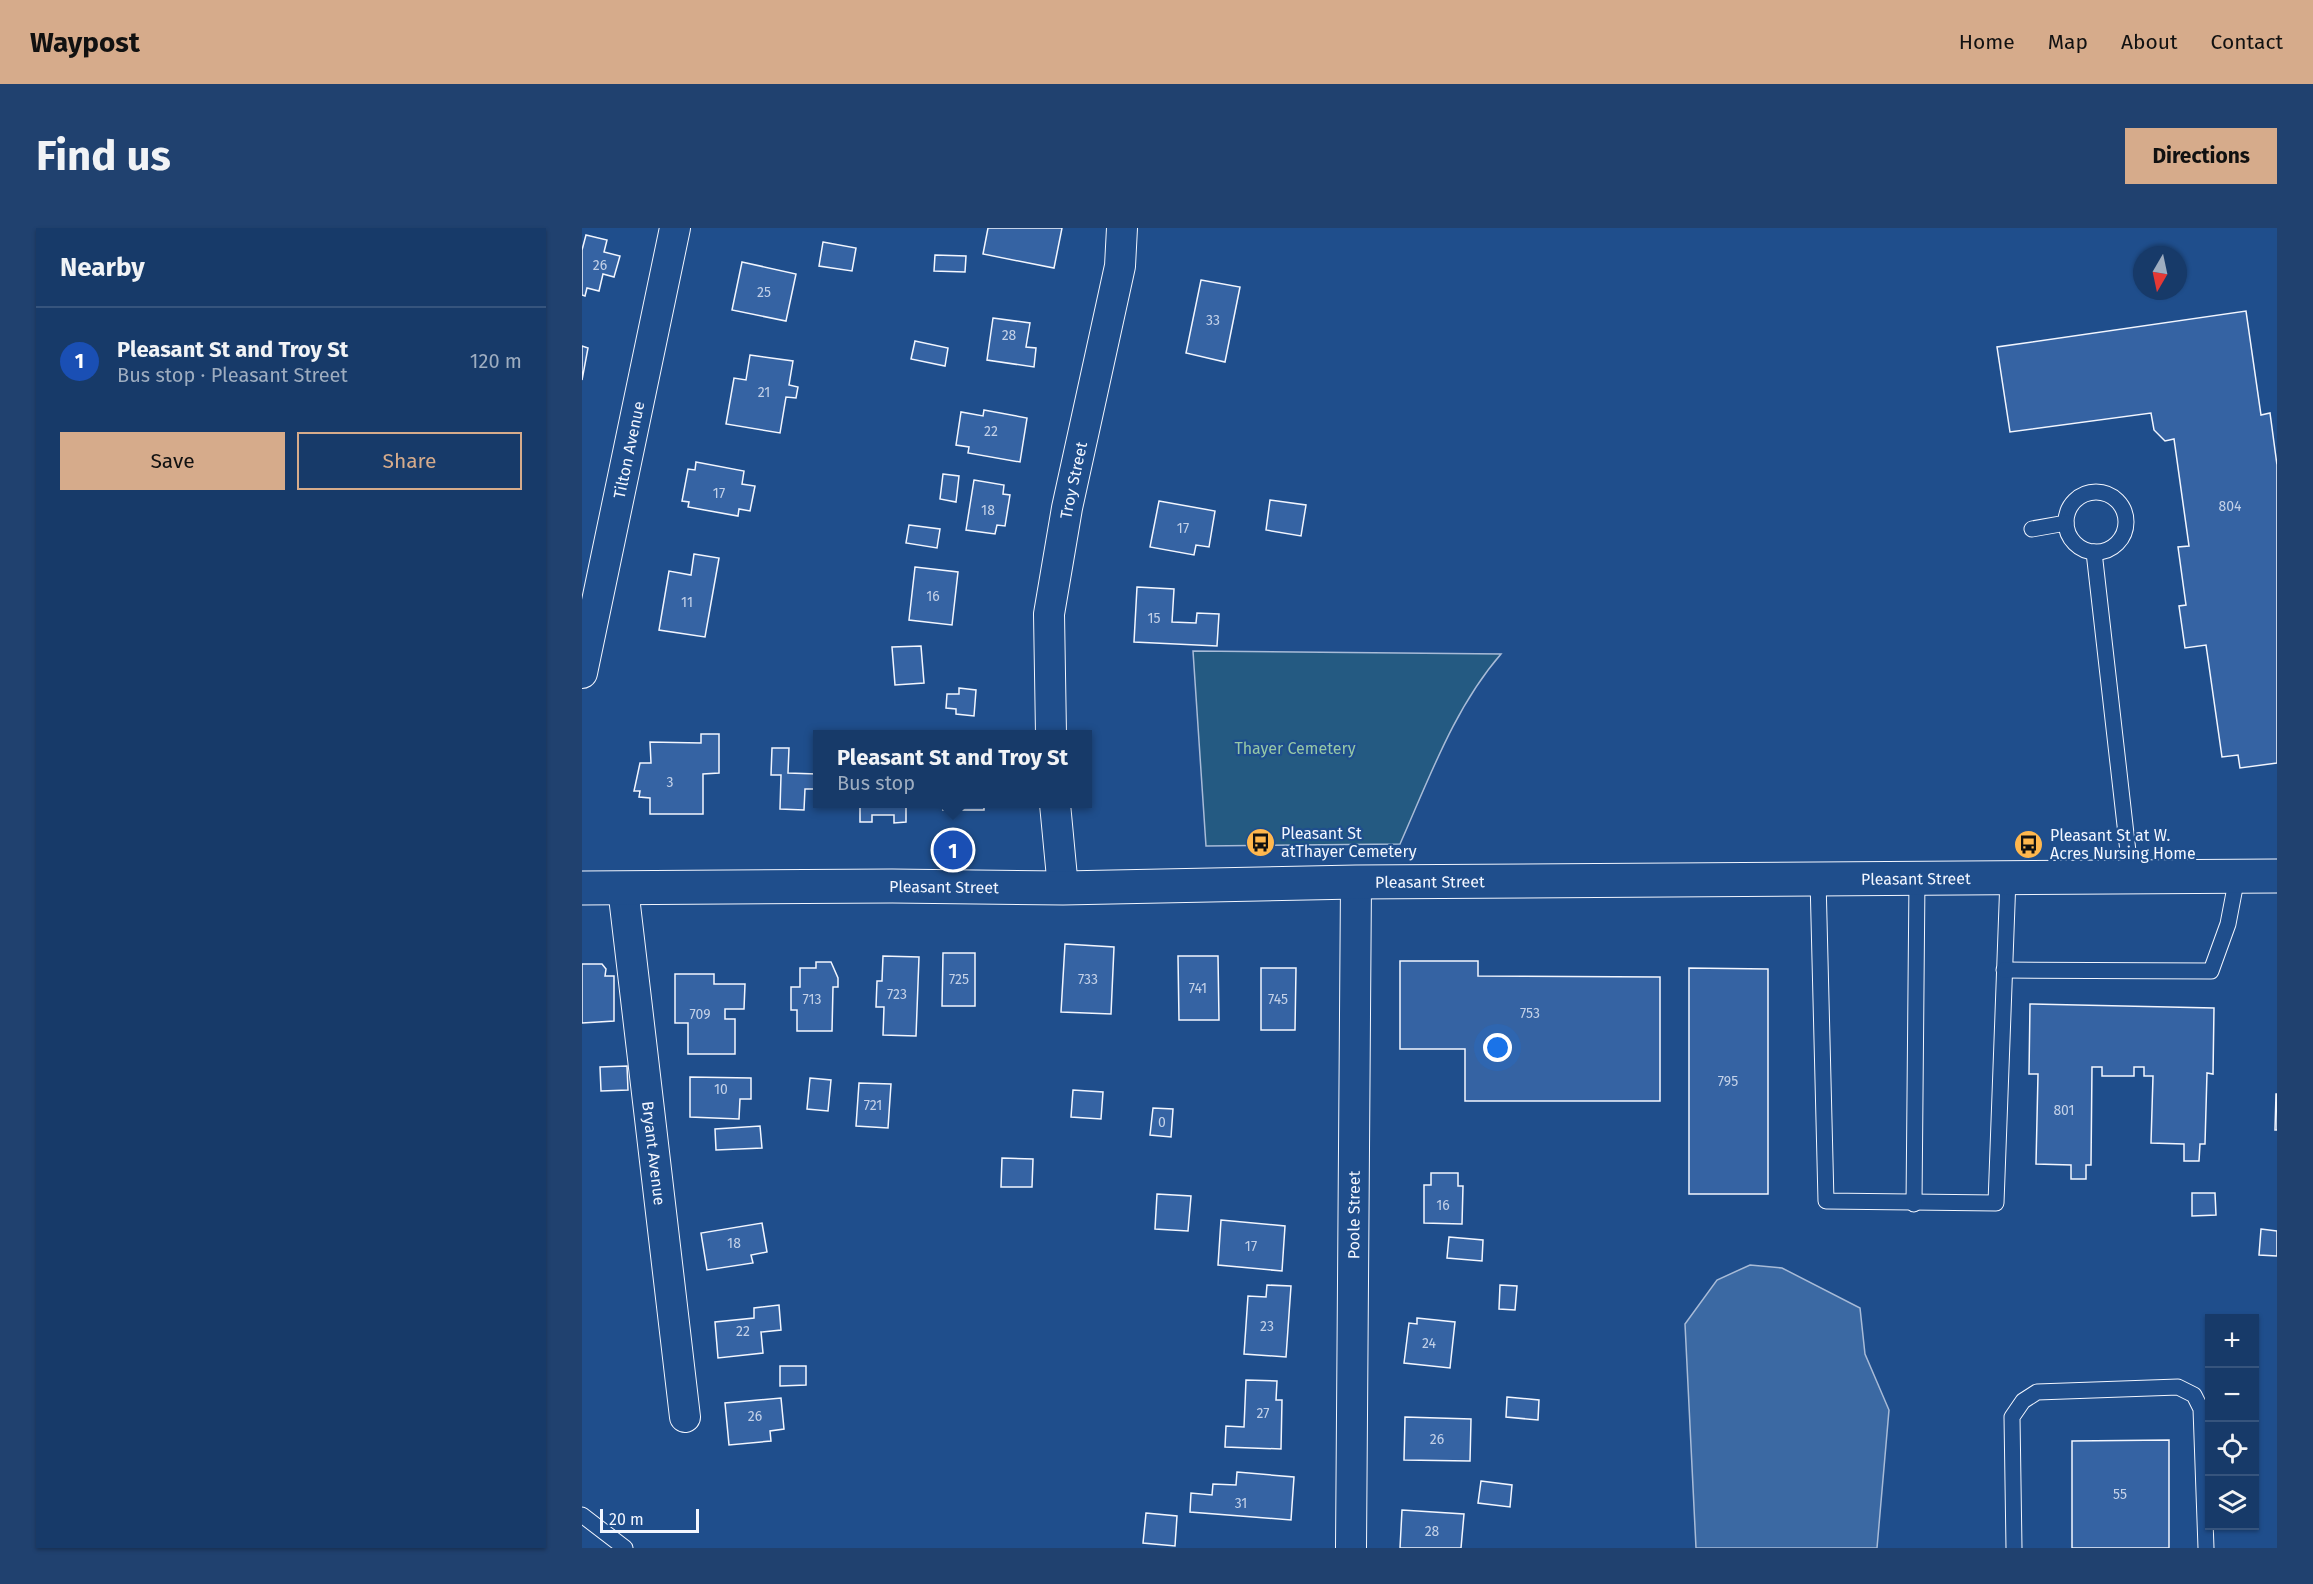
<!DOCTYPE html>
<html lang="en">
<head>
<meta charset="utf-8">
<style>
	:root { --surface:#173a69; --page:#20416f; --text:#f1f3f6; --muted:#9eadc0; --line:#36547d; --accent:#d6ab8b }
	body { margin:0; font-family:"Fira Sans",sans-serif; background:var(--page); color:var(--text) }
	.controls { position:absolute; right:18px; bottom:18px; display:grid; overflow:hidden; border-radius:0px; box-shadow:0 2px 4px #0004 }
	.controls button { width:54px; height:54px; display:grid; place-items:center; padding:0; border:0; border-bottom:2px solid var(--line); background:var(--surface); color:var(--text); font:30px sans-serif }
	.compass { position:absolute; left:1551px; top:18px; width:54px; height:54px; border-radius:50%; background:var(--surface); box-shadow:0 2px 4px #0004; rotate:189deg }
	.scale { position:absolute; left:18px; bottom:15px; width:99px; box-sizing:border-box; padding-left:6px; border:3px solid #f2f6ff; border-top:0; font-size:16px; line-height:21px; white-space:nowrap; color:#f2f6ff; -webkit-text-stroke:4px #1f4e8c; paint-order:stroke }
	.you { position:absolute; left:916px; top:820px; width:21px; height:21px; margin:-15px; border:4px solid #fff; border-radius:50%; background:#1a73e8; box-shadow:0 0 0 9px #1a73e833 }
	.badge { display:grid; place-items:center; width:39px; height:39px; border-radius:50%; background:var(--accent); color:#fff; font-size:20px; font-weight:700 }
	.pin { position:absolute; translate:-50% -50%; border:3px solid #fff; box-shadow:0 2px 6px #0006 }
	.popup { position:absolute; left:231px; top:502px; width:279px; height:78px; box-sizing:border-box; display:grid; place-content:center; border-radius:0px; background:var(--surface); filter:drop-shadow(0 2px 4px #0005); font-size:20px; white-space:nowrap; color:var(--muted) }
	.popup b { font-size:22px; color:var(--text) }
	.popup::after { content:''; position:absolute; left:50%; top:100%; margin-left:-12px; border:12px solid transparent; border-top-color:var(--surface) }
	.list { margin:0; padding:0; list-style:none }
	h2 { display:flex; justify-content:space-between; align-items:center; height:78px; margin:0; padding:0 24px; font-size:26px }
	h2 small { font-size:20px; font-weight:400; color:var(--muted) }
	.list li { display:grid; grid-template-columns:39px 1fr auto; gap:18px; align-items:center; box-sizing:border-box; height:108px; padding:0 24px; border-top:2px solid var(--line) }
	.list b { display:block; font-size:22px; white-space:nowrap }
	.list p { margin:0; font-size:20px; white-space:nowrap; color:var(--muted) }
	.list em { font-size:20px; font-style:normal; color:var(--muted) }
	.actions { display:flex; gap:12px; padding:18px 24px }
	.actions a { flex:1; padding:14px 0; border:2px solid var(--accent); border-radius:0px; text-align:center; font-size:21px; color:var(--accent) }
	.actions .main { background:var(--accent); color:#111 }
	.icon { flex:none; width:33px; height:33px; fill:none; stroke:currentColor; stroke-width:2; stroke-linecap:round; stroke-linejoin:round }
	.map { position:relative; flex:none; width:1695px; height:1320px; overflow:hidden; border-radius:0px }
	header { display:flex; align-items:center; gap:36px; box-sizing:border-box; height:84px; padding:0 30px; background:var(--accent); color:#111 }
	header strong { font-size:28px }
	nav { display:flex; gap:33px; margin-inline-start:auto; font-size:21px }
	.intro { display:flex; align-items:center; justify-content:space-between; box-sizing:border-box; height:144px; padding:0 36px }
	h1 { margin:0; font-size:42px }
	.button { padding:15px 27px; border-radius:0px; background:var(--accent); color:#111; font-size:21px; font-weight:700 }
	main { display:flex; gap:36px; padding:0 36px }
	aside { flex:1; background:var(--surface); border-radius:0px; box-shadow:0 2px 4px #0004 }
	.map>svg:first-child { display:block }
</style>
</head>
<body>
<header>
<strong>Waypost</strong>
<nav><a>Home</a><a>Map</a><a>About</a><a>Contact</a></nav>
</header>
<div class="intro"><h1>Find us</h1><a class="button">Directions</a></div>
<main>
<aside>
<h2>Nearby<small></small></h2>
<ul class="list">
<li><span class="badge" style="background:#1a4fb4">1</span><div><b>Pleasant St and Troy St</b><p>Bus stop · Pleasant Street</p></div><em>120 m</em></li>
</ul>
<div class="actions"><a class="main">Save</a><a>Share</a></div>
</aside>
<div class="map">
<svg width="1695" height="1320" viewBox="0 0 1695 1320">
	<rect width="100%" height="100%" fill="#1f4e8c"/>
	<path fill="#245a82" stroke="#a8bbd7" stroke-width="1.5" d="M611,423L919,426C872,480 847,551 818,616L624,618Z"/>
	<path fill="#3b69a3" stroke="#a8bbd7" stroke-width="1.5" d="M1168,1037L1200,1040L1278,1080L1283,1126L1307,1182L1295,1320H1114L1103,1096L1135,1052Z"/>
	<g fill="#3563a3" stroke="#f2f6ff" stroke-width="1.5">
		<path d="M406,0H480L472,40L401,26Z"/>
		<path d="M4,7L25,12L22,24L38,28L32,49L21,46L17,63L5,60L3,68L0,67V22Z"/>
		<path d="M241,14L274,20L270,43L237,38Z"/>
		<path d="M353,27L384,28L383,44L352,43Z"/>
		<path d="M160,34L214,46L204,93L150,82Z"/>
		<path d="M619,52L658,59L643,134L604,125Z"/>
		<path d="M1664,83L1679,187L1688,185L1695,237V535L1658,540L1656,527L1640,529L1624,417L1603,420L1597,378L1604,377L1596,319L1607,318L1592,211L1583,213L1572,202L1569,185L1428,204L1415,119Z"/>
		<path d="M411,90L448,95L444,119L454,120L452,139L405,132Z"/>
		<path d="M333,113L366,120L363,138L329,131Z"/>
		<path d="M0,118L6,120L0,152Z"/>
		<path d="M168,127L211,133L207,157L216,159L214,170L204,169L198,205L144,196L152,150L164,152Z"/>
		<path d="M402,182L445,190L438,234L386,225L387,219L374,217L379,184L401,188Z"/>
		<path d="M114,234L162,243L160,256L173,258L168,283L157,281L156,288L106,279L107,274L100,273L106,241L113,242Z"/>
		<path d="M361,246L377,248L374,274L358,271Z"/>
		<path d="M392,252L422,257L421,266L428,267L423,298L415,297L413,306L384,302Z"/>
		<path d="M688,272L724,277L719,308L684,302Z"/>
		<path d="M577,273L633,283L627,319L614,317L612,327L568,319Z"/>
		<path d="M327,297L358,301L355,320L324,315Z"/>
		<path d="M112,326L137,330L123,409L77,402L87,343L109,347Z"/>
		<path d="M333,339L376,344L370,397L327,392Z"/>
		<path d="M555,359L592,361L590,394L614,395L615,385L637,386L635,418L552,414Z"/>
		<path d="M339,418L342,455L313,457L310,419Z"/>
		<path d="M377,460L394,462L392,488L374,486V481L364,480L365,466H377Z"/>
		<path d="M119,506H137V545L121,546V586H68V570L57,569L58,563H52L58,535H69L68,514L119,515Z"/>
		<path d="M190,520H207L206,545L235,546L234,561H223L222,582L198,581L199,547H189Z"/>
		<path d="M278,576H324V594L312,595V587H290V594H278Z"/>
		<rect x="361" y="576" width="41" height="6"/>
		<path d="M483,716L532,719L529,786L479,784Z"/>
		<path d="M361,725H393V778H360Z"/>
		<path d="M301,728L337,729L334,808L301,807L302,779H294L295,753H300Z"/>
		<path d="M596,728H636L637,792H597Z"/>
		<path d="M818,733H896V748L1078,749V873H883V821H818Z"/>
		<path d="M234,734H249L256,750V759H251L250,803H215V782H209V759H218V740H234Z"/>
		<path d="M0,736H20L24,741L23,748H32V793L0,795Z"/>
		<path d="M679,740H714L713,802H679Z"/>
		<path d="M1107,740L1186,741V966H1107Z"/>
		<path d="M93,746H132V756H163L162,781H143V791H153V826H106V795H93Z"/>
		<path d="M1448,776L1632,780L1631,846L1625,845L1623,916H1618L1617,933H1602V916L1569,915L1571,848H1562V839H1552V848H1520V839H1510L1509,937H1504V951H1489V937L1454,936L1456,846H1447Z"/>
		<path d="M45,838L46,862L19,863L18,839Z"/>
		<path d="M108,849L169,850V871H158L157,891L108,889Z"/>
		<path d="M228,850L249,852L246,883L225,881Z"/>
		<path d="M277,855L309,856L306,900L274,898Z"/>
		<path d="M491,862L521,864L519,891L489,889Z"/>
		<path d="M1694,866H1695V902H1693Z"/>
		<path d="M571,880L591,881L589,909L568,907Z"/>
		<path d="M178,898L180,920L134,922L133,901Z"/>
		<path d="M420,930L451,931L450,959H419Z"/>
		<path d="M849,945H876V958H881L880,996L842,995V957H849Z"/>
		<path d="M1610,965H1633L1634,987L1610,988Z"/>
		<path d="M575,966L609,968L606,1003L573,1001Z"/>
		<path d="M639,992L703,998L700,1043L636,1037Z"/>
		<path d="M180,995L185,1024L169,1027L171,1035L125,1042L119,1005Z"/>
		<path d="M1679,1001L1695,1003V1028L1677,1027Z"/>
		<path d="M867,1009L901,1012L900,1033L865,1030Z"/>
		<path d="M685,1057L709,1058L704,1129L662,1126L666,1068L684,1069Z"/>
		<path d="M918,1057L935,1058L933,1082L917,1081Z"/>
		<path d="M197,1077L199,1102L179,1104L181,1125L136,1130L133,1094L172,1090V1080Z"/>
		<path d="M835,1090L873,1094L868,1140L822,1135L827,1095L835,1096Z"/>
		<path d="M198,1138H224V1157L198,1158Z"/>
		<path d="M664,1152L695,1153L694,1172H700L699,1221L643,1219L644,1198L662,1199Z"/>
		<path d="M925,1169L957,1172L956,1192L924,1189Z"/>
		<path d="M199,1170L202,1201L188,1203L189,1213L147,1217L143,1175Z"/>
		<path d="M823,1189L889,1191L888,1233L822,1232Z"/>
		<path d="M1587,1212V1320H1490V1213Z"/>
		<path d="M655,1244L712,1249L709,1292L608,1284L609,1265L630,1267L631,1256L654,1257Z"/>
		<path d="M899,1253L930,1257L928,1279L896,1275Z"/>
		<path d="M820,1282L882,1286L879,1320H818Z"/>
		<path d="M564,1285L595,1288L593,1318L561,1315Z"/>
	</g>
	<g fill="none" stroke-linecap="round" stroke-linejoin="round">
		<defs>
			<g id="lane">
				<circle cx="1514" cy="294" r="30"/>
				<path d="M1450,301L1484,295"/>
				<path d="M1512,324L1549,650"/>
				<path d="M1236,651L1244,973L1414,975L1426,650"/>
				<path d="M1422,742L1629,743L1646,696L1655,649"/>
				<path d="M1332,976L1335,651"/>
				<path d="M0,1287L43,1320"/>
				<path d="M1432,1320L1430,1189L1441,1173L1455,1164L1596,1159L1612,1167L1619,1181L1624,1320"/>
			</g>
			<g id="street">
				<path id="s1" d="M0,445L93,0"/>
				<path id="s2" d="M469,506L467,386L485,280L538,38L540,0"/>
				<path d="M473,576L481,660"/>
				<path id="s3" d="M41,660L103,1189"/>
				<path id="s4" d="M769,1320L774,654"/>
			</g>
			<g id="secondary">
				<path id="s5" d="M0,660L310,658L481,660L774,654L1695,648"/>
			</g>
		</defs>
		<use href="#lane" stroke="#f2f6ff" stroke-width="17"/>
		<use href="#street" stroke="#f2f6ff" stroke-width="32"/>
		<use href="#secondary" stroke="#f2f6ff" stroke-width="35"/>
		<use href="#lane" stroke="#1f4e8c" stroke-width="15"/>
		<use href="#street" stroke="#1f4e8c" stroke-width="30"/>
		<use href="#secondary" stroke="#1f4e8c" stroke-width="33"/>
	</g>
	<defs>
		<symbol id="bus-disc" viewBox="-11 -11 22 22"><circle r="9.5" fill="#ffb74d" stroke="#1f4e8c"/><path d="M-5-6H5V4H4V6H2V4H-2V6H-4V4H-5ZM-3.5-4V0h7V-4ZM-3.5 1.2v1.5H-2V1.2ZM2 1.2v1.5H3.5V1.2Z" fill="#111"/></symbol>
	</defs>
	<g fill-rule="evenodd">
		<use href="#bus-disc" x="662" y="598" width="33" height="33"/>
		<use href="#bus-disc" x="1430" y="600" width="33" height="33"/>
	</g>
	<g text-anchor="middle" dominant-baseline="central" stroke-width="4.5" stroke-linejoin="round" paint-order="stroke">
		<g font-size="14" fill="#c3d1e8">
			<text x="18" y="37">26</text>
			<text x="182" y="64">25</text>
			<text x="631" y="92">33</text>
			<text x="427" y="107">28</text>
			<text x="182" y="164">21</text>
			<text x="409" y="203">22</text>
			<text x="137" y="265">17</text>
			<text x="1648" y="278">804</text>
			<text x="406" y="282">18</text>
			<text x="601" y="300">17</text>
			<text x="351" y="368">16</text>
			<text x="105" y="374">11</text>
			<text x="572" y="390">15</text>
			<text x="88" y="554">3</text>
			<text x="377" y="751">725</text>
			<text x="506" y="751">733</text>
			<text x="616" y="760">741</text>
			<text x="315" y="766">723</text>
			<text x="230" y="771">713</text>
			<text x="696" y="771">745</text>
			<text x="948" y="785">753</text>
			<text x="118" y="786">709</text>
			<text x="1146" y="853">795</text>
			<text x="139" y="861">10</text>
			<text x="291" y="877">721</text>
			<text x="1482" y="882">801</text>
			<text x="580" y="894">0</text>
			<text x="861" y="977">16</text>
			<text x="152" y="1015">18</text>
			<text x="669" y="1018">17</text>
			<text x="685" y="1098">23</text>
			<text x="161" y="1103">22</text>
			<text x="847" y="1115">24</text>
			<text x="681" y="1185">27</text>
			<text x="173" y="1188">26</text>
			<text x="855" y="1211">26</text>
			<text x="1538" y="1266">55</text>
			<text x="659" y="1275">31</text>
			<text x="850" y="1303">28</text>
		</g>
		<g font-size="16" fill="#f2f6ff" stroke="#1f4e8c">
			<text stroke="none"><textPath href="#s1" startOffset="228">Tilton Avenue</textPath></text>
			<text stroke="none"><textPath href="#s2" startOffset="256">Troy Street</textPath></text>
			<text stroke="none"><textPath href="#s5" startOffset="1334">Pleasant Street</textPath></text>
			<text stroke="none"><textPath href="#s5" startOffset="848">Pleasant Street</textPath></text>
			<text stroke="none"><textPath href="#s5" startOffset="362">Pleasant Street</textPath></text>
			<text stroke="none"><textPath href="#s3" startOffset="267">Bryant Avenue</textPath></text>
			<text stroke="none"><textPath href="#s4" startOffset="333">Poole Street</textPath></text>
		</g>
		<g font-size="16" fill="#97c8a6" stroke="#1f4e8c">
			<text x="713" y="520">Thayer Cemetery</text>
		</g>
		<g font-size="16" fill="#f2f6ff" stroke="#1f4e8c" text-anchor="start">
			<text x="699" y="605">Pleasant St<tspan x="699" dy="18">atThayer Cemetery</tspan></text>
			<text x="1468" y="607">Pleasant St at W.<tspan x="1468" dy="18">Acres Nursing Home</tspan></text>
		</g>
	</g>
</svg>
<div class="controls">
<button>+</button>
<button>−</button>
<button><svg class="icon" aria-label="locate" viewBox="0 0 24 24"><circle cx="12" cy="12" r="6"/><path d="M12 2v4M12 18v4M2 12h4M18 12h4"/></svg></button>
<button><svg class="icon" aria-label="layers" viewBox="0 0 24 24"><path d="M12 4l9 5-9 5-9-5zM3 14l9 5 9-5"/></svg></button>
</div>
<svg class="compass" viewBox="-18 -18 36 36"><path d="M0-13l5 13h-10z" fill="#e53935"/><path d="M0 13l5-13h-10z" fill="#9eadc0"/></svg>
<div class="scale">20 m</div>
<div class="you"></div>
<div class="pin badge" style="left:371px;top:622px;background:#1a4fb4">1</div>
<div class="popup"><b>Pleasant St and Troy St</b>Bus stop</div>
</div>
</main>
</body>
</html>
